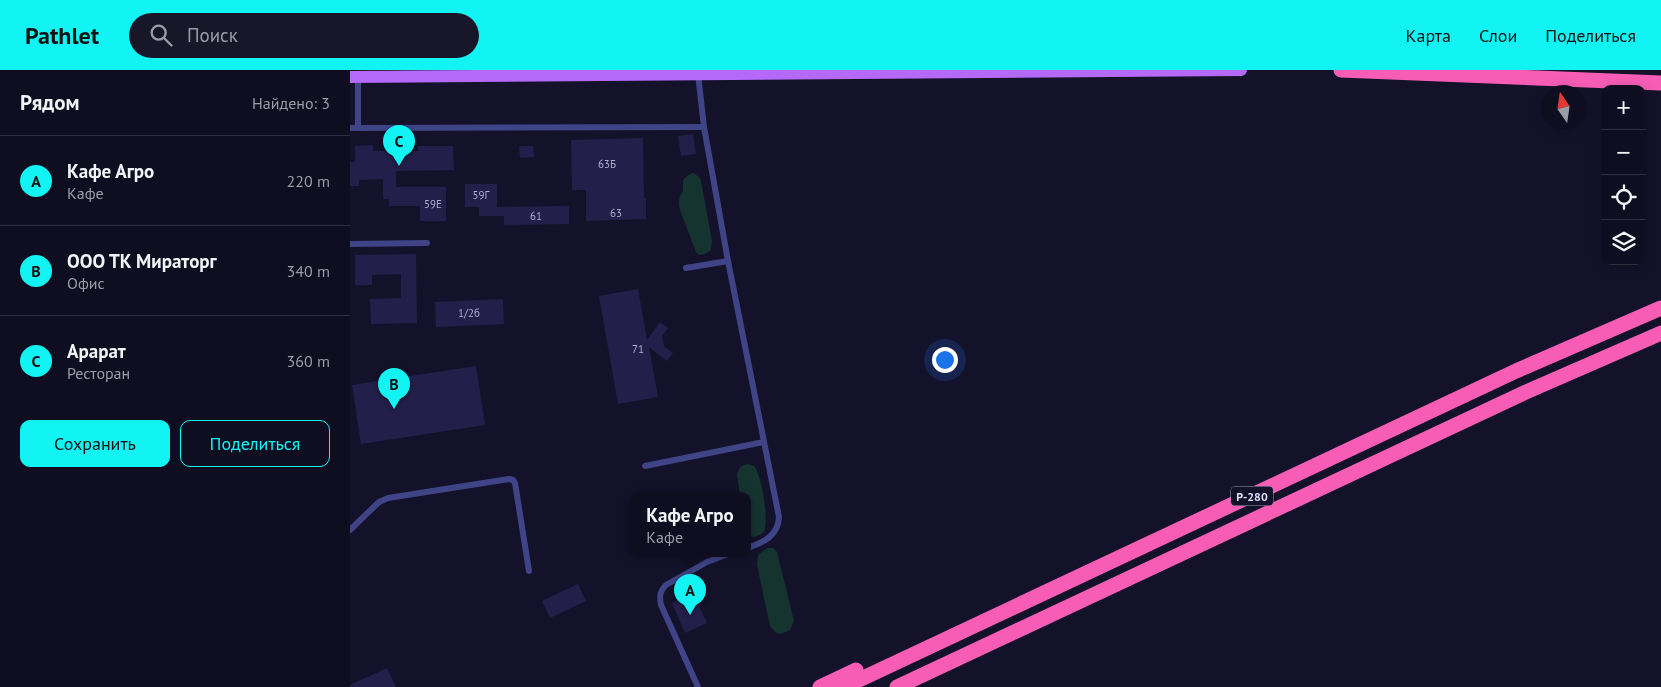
<!DOCTYPE html>
<html lang="ru">
<head>
<meta charset="utf-8">
<style>
	:root { --surface:#0f0e20; --page:#181729; --text:#f1f3f6; --muted:#9b9ca5; --line:#2f2e3e; --accent:#12f4f4 }
	body { margin:0; font-family:"PT Sans",sans-serif; background:var(--page); color:var(--text) }
	.controls { position:absolute; right:15px; top:15px; display:grid; overflow:hidden; border-radius:10px; box-shadow:0 2px 12px #0003 }
	.controls button { width:45px; height:45px; display:grid; place-items:center; padding:0; border:0; border-bottom:1px solid var(--line); background:var(--surface); color:var(--text); font:25px sans-serif }
	.compass { position:absolute; left:1191px; top:15px; width:45px; height:45px; border-radius:50%; background:var(--surface); box-shadow:0 2px 12px #0003; rotate:347deg }
	.you { position:absolute; left:594px; top:289px; width:18px; height:18px; margin:-12px; border:4px solid #fff; border-radius:50%; background:#1a73e8; box-shadow:0 0 0 8px #1a73e833 }
	.badge { display:grid; place-items:center; width:32px; height:32px; border-radius:50%; background:var(--accent); color:#111; font-size:16px; font-weight:700 }
	.pin { position:absolute; translate:-50% -41px; filter:drop-shadow(0 1px 2px #0008) }
	.pin::after { content:''; position:absolute; top:26px; width:18px; height:15px; background:inherit; clip-path:polygon(0 0,100% 0,50% 100%) }
	.popup { position:absolute; left:279px; top:422px; width:122px; height:65px; box-sizing:border-box; display:grid; place-content:center; border-radius:10px; background:var(--surface); filter:drop-shadow(0 1px 4px #0005); font-size:16px; white-space:nowrap; color:var(--muted) }
	.popup b { font-size:19px; color:var(--text) }
	.popup::after { content:''; position:absolute; left:50%; top:100%; margin-left:-10px; border:10px solid transparent; border-top-color:var(--surface) }
	.list { margin:0; padding:0; list-style:none }
	h2 { display:flex; justify-content:space-between; align-items:center; height:65px; margin:0; padding:0 20px; font-size:21px }
	h2 small { font-size:16px; font-weight:400; color:var(--muted) }
	.list li { display:grid; grid-template-columns:32px 1fr auto; gap:15px; align-items:center; box-sizing:border-box; height:90px; padding:0 20px; border-top:1px solid var(--line) }
	.list b { display:block; font-size:19px; white-space:nowrap }
	.list p { margin:0; font-size:16px; white-space:nowrap; color:var(--muted) }
	.list em { font-size:16px; font-style:normal; color:var(--muted) }
	.actions { display:flex; gap:10px; padding:15px 20px }
	.actions a { flex:1; padding:11px 0; border:1px solid var(--accent); border-radius:10px; text-align:center; font-size:18px; color:var(--accent) }
	.actions .main { background:var(--accent); color:#111 }
	.icon { flex:none; width:28px; height:28px; fill:none; stroke:currentColor; stroke-width:2; stroke-linecap:round; stroke-linejoin:round }
	.map { position:relative; flex:none; width:1311px; height:617px; overflow:hidden }
	header { display:flex; align-items:center; gap:30px; box-sizing:border-box; height:70px; padding:0 25px; background:var(--accent); color:#111 }
	header strong { font-size:24px }
	nav { display:flex; gap:28px; margin-inline-start:auto; font-size:18px }
	.search { width:350px; height:45px; background:var(--page); display:flex; align-items:center; gap:12px; box-sizing:border-box; padding:0 18px; border-radius:28px; color:var(--muted); font-size:19px }
	main { display:flex }
	aside { flex:1; background:var(--surface) }
	.map>svg:first-child { display:block }
</style>
</head>
<body>
<header>
<strong>Pathlet</strong>
<div class="search"><svg class="icon" aria-label="search" viewBox="0 0 24 24"><circle cx="10" cy="10" r="6"/><path d="M15 15l6 6"/></svg>Поиск</div>
<nav><a>Карта</a><a>Слои</a><a>Поделиться</a></nav>
</header>
<main>
<aside>
<h2>Рядом<small>Найдено: 3</small></h2>
<ul class="list">
<li><span class="badge">A</span><div><b>Кафе Агро</b><p>Кафе</p></div><em>220 m</em></li>
<li><span class="badge">B</span><div><b>ООО ТК Мираторг</b><p>Офис</p></div><em>340 m</em></li>
<li><span class="badge">C</span><div><b>Арарат</b><p>Ресторан</p></div><em>360 m</em></li>
</ul>
<div class="actions"><a class="main">Сохранить</a><a>Поделиться</a></div>
</aside>
<div class="map">
<svg width="1311" height="617" viewBox="0 0 1311 617">
	<rect width="100%" height="100%" fill="#14122a"/>
	<g fill="#153430">
		<path d="M343,103L349,107L351,111L362,171L361,180L355,184L349,185L346,182L330,140C328,132 329,127 333,121V110L337,106Z"/>
		<path d="M397,394L404,396C412,405 419,451 414,462C408,466 403,469 398,465V426H390L387,404L390,397Z"/>
		<path d="M417,478H423L427,482L444,551L440,560L431,564L426,563L420,556L407,495L408,485Z"/>
	</g>
	<g fill="#231f4a">
		<path d="M343,64L346,84L331,86L328,66Z"/>
		<path d="M293,68L294,128H296V149L236,151V120H222L221,70Z"/>
		<path d="M23,75V81H68V76H103L104,100L46,101V117H96V151H70V136H39V129H33V109L9,110V116H0V92H5V76Z"/>
		<path d="M169,76H183L184,87L170,88Z"/>
		<path d="M115,114H147V137L219,136V154L154,155V146H129V137H115Z"/>
		<path d="M66,184L67,253L21,254L20,229L51,228V204L22,205V215H5V185Z"/>
		<path d="M288,219L297,270L310,252L318,258L312,266L314,276L323,283L317,291L299,277L308,327L268,334L249,226Z"/>
		<path d="M153,229L154,254L86,257L85,232Z"/>
		<path d="M126,296L135,355L11,374L2,315Z"/>
		<path d="M228,514L236,531L200,548L192,531Z"/>
		<path d="M335,527L339,538L348,534L357,553L335,563L322,533Z"/>
		<path d="M37,598L46,617H0V615Z"/>
	</g>
	<g fill="none" stroke-linecap="round" stroke-linejoin="round">
		<g stroke="#3f4486" stroke-width="6">
			<path d="M348,4L354,57L378,191L429,447C428,466 414,472 398,478"/>
			<path d="M0,58H8V7"/>
			<path d="M8,58L354,57"/>
			<path d="M0,174L77,173"/>
			<path d="M336,198L378,191"/>
			<path d="M295,396L414,372"/>
			<path d="M0,460L29,432L38,428L159,409L163,410L165,413L179,501"/>
			<path d="M348,617L311,535C309,526 310,521 316,515L357,492L378,484"/>
		</g>
		<path stroke="#b569f8" stroke-width="12" d="M0,7L891,0"/>
		<g stroke="#f85db6" stroke-width="15">
			<path d="M991,0L1311,13"/>
			<path d="M470,617L506,600"/>
			<path d="M494,617L1166,301L1311,238"/>
			<path d="M547,617L1176,322L1311,263"/>
		</g>
	</g>
	<g text-anchor="middle" dominant-baseline="central" stroke-width="5" stroke-linejoin="round" paint-order="stroke">
		<g font-size="11" fill="#aeaed0">
			<text x="257" y="94">63Б</text>
			<text x="131" y="125">59Г</text>
			<text x="83" y="134">59Е</text>
			<text x="266" y="143">63</text>
			<text x="186" y="146">61</text>
			<text x="119" y="243">1/2б</text>
			<text x="288" y="279">71</text>
		</g>
		<rect fill="#14122a" stroke="#a1a0be" stroke-width="1" x="881" y="416.5" width="42" height="19" rx="4"/>
		<g font-size="12" font-weight="bold" fill="#ddddfd">
			<text x="902" y="426">Р-280</text>
		</g>
	</g>
</svg>
<div class="controls">
<button>+</button>
<button>−</button>
<button><svg class="icon" aria-label="locate" viewBox="0 0 24 24"><circle cx="12" cy="12" r="6"/><path d="M12 2v4M12 18v4M2 12h4M18 12h4"/></svg></button>
<button><svg class="icon" aria-label="layers" viewBox="0 0 24 24"><path d="M12 4l9 5-9 5-9-5zM3 14l9 5 9-5"/></svg></button>
</div>
<svg class="compass" viewBox="-18 -18 36 36"><path d="M0-13l5 13h-10z" fill="#e53935"/><path d="M0 13l5-13h-10z" fill="#9b9ca5"/></svg>
<div class="you"></div>
<div class="pin badge" style="left:340px;top:545px">A</div>
<div class="popup"><b>Кафе Агро</b>Кафе</div>
<div class="pin badge" style="left:44px;top:339px">B</div>
<div class="pin badge" style="left:49px;top:96px">C</div>
</div>
</main>
</body>
</html>
